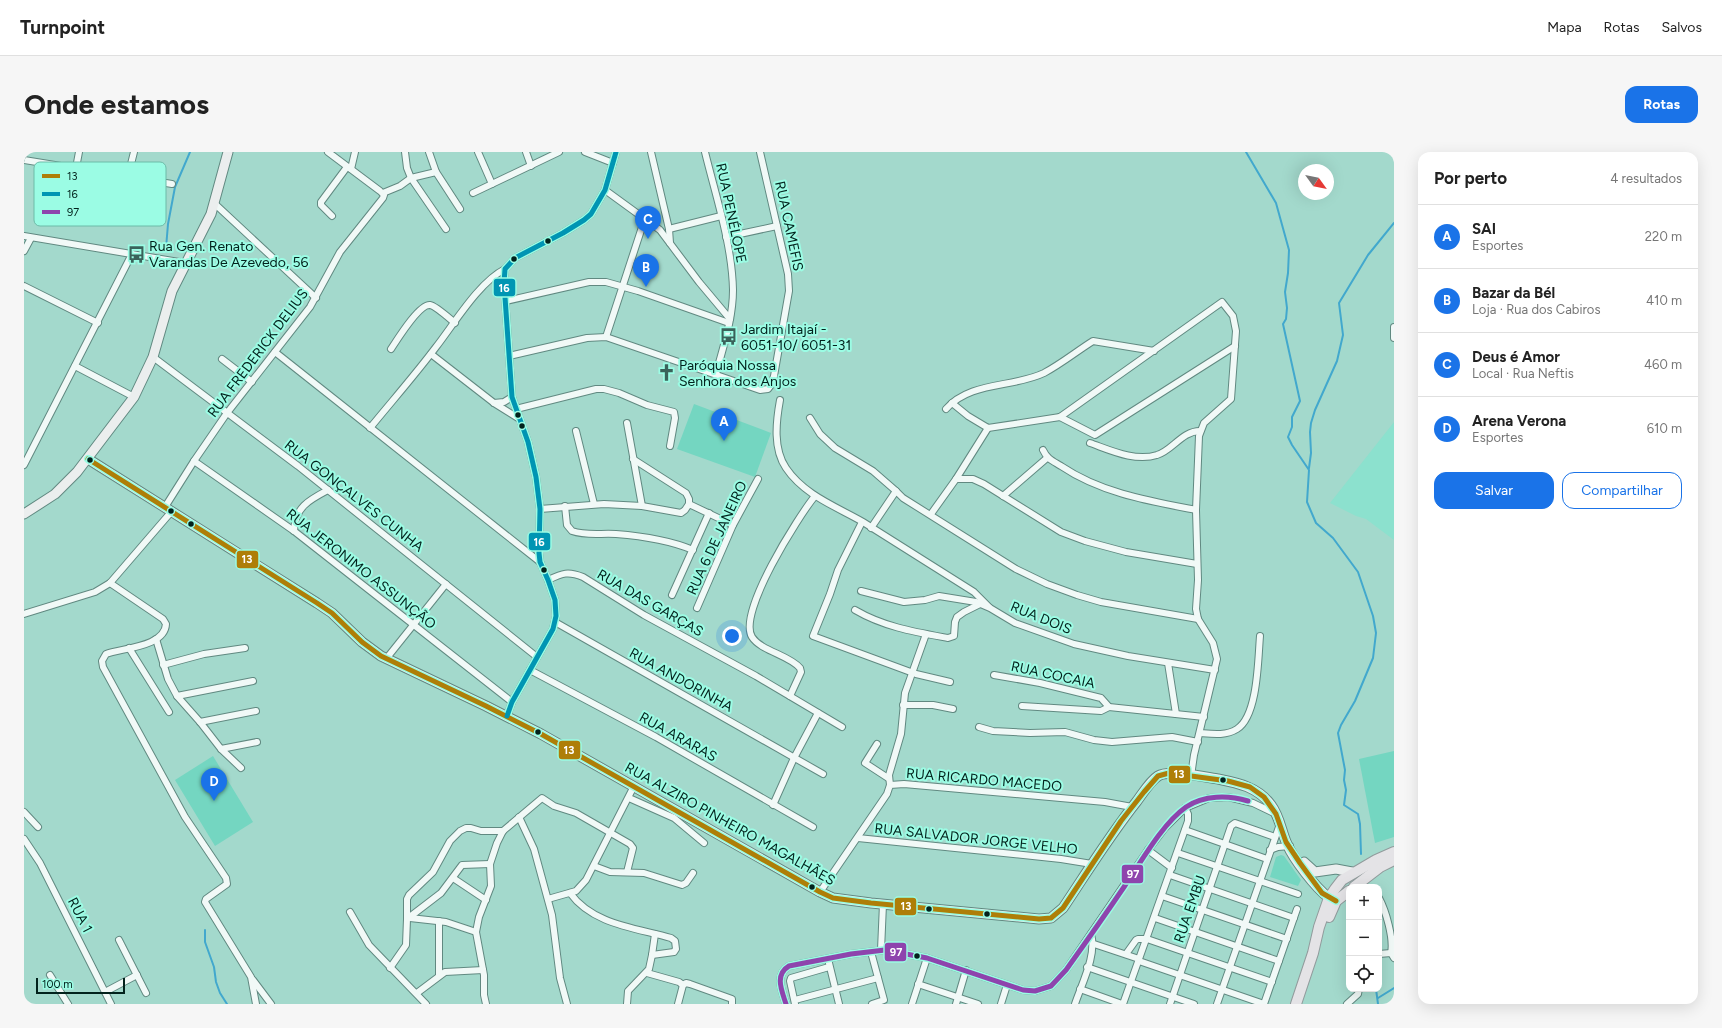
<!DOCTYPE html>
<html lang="pt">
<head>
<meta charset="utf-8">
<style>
	:root { --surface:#fff; --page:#f6f6f6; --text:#222; --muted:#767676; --line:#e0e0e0; --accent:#1a73e8 }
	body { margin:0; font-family:Figtree,sans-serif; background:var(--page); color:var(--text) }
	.controls { position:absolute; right:12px; bottom:12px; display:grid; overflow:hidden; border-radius:8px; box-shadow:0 4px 16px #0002 }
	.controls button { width:36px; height:36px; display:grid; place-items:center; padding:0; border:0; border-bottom:1px solid var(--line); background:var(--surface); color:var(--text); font:20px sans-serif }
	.compass { position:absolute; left:1274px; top:12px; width:36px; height:36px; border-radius:50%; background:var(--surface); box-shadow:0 4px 16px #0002; rotate:123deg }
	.scale { position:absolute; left:12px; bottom:10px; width:89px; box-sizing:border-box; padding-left:4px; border:2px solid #02221c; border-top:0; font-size:11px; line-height:14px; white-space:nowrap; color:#02221c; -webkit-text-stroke:3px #9bfce4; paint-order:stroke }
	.you { position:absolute; left:708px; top:484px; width:14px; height:14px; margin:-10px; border:3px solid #fff; border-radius:50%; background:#1a73e8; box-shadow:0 0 0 6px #1a73e833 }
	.badge { display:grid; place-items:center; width:26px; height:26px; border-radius:50%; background:var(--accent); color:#fff; font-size:13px; font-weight:700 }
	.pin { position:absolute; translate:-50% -33px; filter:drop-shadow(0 1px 2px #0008) }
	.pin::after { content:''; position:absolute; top:21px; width:14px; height:12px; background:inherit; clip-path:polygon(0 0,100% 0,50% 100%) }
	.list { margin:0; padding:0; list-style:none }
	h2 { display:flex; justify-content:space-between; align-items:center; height:52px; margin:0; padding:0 16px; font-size:17px }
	h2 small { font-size:13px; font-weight:400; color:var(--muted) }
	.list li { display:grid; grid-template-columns:26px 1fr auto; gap:12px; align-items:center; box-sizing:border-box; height:64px; padding:0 16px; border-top:1px solid var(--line) }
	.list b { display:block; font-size:15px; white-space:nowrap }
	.list p { margin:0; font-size:13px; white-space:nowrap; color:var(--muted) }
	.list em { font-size:13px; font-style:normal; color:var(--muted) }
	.actions { display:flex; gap:8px; padding:12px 16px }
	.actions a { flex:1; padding:9px 0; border:1px solid var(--accent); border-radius:12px; text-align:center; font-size:14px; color:var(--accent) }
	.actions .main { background:var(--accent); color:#fff }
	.icon { flex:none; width:22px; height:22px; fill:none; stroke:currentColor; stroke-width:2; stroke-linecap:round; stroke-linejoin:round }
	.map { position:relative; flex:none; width:1370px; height:852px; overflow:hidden; border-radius:12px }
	header { display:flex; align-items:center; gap:24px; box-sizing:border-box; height:56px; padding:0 20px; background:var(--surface); border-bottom:1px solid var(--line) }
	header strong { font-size:19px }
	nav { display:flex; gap:22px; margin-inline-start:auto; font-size:14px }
	.intro { display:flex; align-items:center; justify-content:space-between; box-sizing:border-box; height:96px; padding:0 24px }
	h1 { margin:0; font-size:28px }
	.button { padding:10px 18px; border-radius:12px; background:var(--accent); color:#fff; font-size:14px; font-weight:700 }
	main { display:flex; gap:24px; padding:0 24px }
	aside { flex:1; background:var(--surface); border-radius:12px; box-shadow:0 4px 16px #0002 }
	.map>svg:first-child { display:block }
</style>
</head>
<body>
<header>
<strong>Turnpoint</strong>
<nav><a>Mapa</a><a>Rotas</a><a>Salvos</a></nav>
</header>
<div class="intro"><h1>Onde estamos</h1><a class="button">Rotas</a></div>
<main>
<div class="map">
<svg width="1370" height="852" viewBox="0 0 1370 852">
	<rect width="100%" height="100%" fill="#a3d9cc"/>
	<path fill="#8ce1ce" d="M1370,270V388L1342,367L1332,364L1306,351Z"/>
	<g fill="#74d6c1">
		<path d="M670,252L747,281L731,325L653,297Z"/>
		<path d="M1370,599V685L1351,691L1335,607Z"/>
		<path d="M189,604L229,670L191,694L151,628Z"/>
		<path d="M1257,703L1260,704L1277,728L1274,734L1246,725L1252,705Z"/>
	</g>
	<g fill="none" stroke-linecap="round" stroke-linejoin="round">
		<g stroke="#42a8cd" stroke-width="2">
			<path d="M1222,0L1252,51L1265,98L1264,121L1261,140L1263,156L1262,167L1259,172L1276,249L1268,265V275L1264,285L1268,293L1285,318L1283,350L1292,371L1309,386L1334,420L1349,464L1352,481L1349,506L1331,549L1317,573L1314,581L1321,618L1320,628L1322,638L1320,653L1334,662L1336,672L1337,702"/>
			<path d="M142,96L144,72L151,35L166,0"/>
			<path d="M1285,316L1287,301L1286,280L1287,271L1291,258L1313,209L1319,183L1315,151L1344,103L1370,71"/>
			<path d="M181,778V790L190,815L192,830L196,841L203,852"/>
			<path d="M1352,837L1354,852"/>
			<path d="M1354,846L1370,836"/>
		</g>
		<defs>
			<g id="street">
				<path d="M381,0L383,16L387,26L422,77"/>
				<path d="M405,0L412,20L436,57"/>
				<path d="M454,0L468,32"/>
				<path d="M502,0L507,14"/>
				<path d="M561,0L589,11"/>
				<path d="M627,0L645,77L646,91"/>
				<path d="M681,0C692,45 708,92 709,138C709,167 699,195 692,222"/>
				<path d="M0,8L148,32"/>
				<path d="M52,16L55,0"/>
				<path d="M327,17L331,0"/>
				<path d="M104,24L110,0"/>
				<path d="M581,38L636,78L675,130L706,167"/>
				<path d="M359,41L376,34L387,26L412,20"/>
				<path d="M449,41L535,0"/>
				<path d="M191,52L292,146"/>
				<path d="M308,64L297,53V50L323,15"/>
				<path d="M645,77L697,64"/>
				<path d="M0,84L161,111"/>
				<path d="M702,85L753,74"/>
				<path d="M0,99L7,86"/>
				<path d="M0,134L74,171"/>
				<path d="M482,149L565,130H582L614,139L705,171"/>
				<path d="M1370,175V186"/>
				<path d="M582,185L621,66"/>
				<path d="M367,197C373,188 395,152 406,153C412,154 426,167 431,171"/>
				<path d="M251,200L516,410"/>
				<path d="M407,202L470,251L494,266"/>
				<path d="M485,204L563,186L582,185L736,238L744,237L747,233L750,224L765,139L764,122L736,0"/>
				<path d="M129,205L274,314L513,505"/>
				<path d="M198,207L228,230"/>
				<path d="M51,214L110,245"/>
				<path d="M756,248C752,270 749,297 762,316C780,343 813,355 839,370C876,393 913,417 950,440L965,455"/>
				<path d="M470,251L480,250L488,245"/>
				<path d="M928,251L944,264L964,276L1036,265L1198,150L1209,164L1212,179L1207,247L1180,271L1175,284L1172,358L1174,428L1172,457L1174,467L1189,491L1193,507L1170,603L1167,624"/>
				<path d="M492,257L572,237H580L595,241L623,253L650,260L651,266L646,294"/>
				<path d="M922,257C946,229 989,236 1020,221C1037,212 1053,199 1069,189L1130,199"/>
				<path d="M1036,265L1071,283L1211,194"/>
				<path d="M786,266L796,282L811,296L849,319L872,339"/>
				<path d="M603,271L618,354"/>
				<path d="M346,276C368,249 391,223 412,195C430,172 455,130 481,117"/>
				<path d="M552,279L570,352"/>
				<path d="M1066,291C1086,298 1111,310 1133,303C1148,299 1158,279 1176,279"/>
				<path d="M1019,298C1023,307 1029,309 1037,314C1077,341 1125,349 1172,358"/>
				<path d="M609,307L662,341L665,347V352"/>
				<path d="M170,309L270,379L488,550"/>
				<path d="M0,313L108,102"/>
				<path d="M932,327L964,276"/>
				<path d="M979,344L1023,306"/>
				<path d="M541,354L543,373L548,379C562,384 577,381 592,382C618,384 645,388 669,398"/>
				<path d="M141,355L170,309L203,261L286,155L316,100L359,46L360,43L356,39L304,0"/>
				<path d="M516,357L580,352L618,354L657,361L661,358L665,352L709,373"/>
				<path d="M907,362L932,327H949L960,332L1037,380L1061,389L1102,400L1173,412"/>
				<path d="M838,370L814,418L806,442L789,484L892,522L926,530"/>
				<path d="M847,376L872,339L879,346L992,417L1023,432L1053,443L1077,450L1174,467"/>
				<path d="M270,379C271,355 285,348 304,338"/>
				<path d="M524,428C539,421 544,419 559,425L620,463L732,524L818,575"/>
				<path d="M86,431L139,467L142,472C141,495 98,496 82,502L78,509L79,515L161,665L202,726L203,732L182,747L181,750L227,825L232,852"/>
				<path d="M837,439L880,450L901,448L915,444L952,450L966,456L991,471L1050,492L1104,504L1191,518"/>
				<path d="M648,443L685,361"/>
				<path d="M673,456L709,373L734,327"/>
				<path d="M831,458C860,475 891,480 924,486L930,484L931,470L933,465L940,460L956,452"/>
				<path d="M0,462L71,440L86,431L148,359"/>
				<path d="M531,470L799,622"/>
				<path d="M132,487L144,527L153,544L176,570L197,597L217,616"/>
				<path d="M105,496L145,560"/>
				<path d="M362,507L422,432"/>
				<path d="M1144,511L1152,562"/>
				<path d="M139,513L180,502L221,496"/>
				<path d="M506,518L632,585L789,675"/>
				<path d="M970,523L1016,531L1077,546L1085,555L1180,565"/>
				<path d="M153,544L229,529"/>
				<path d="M766,544L777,520L776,516C765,503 737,499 728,485C713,461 774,365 791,344"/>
				<path d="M879,553H909L929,557"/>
				<path d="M998,554L1077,559L1085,555"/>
				<path d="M483,564L488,550L529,477L532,464L531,448L524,428L516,410L515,401L516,357L512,325L504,290L488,245L480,131L481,117L491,106L539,81L560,68L567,62L581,38L592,0"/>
				<path d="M176,570L232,559"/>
				<path d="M955,575L969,579L1006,581L1041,580L1070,588L1088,590L1148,585L1174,590"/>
				<path d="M1176,581C1188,582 1202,584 1213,577C1234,564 1234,507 1236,484"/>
				<path d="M853,592L841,611L864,626"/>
				<path d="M197,597L233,590"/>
				<path d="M866,633L865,623L877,582L881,541L902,482"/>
				<path d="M605,646L650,666L680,691"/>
				<path d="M749,653L770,606L794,561"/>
				<path d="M0,660L14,675"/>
				<path d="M495,665L510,697L528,763L536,826L543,852"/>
				<path d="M1161,678L1243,707"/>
				<path d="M834,686L1037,707L1068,712"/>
				<path d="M0,687L16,711L87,852"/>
				<path d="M1124,698L1148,716"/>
				<path d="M1246,698L1254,695L1266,694"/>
				<path d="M1154,701L1274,742"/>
				<path d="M570,714L586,720L620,721L658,733L662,731L669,721"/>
				<path d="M1146,723L1270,766"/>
				<path d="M429,726L462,748"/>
				<path d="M796,740L863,642L866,633L880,632L1081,650L1108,655"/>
				<path d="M546,741C569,773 613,776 647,786L651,789L652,797L650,800L628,803"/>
				<path d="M1138,744L1263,787"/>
				<path d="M1355,746C1362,759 1370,787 1367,801L1370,806"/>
				<path d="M524,747L552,739L562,728L610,634"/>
				<path d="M326,760L345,793L402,852"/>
				<path d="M386,766L422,770L452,780"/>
				<path d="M1131,766L1255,809"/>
				<path d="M383,767V747L385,743L409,720L426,689L436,679L442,676H447L457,679H479"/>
				<path d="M415,769V823"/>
				<path d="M95,788L122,841"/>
				<path d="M1070,792L1115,807"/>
				<path d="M857,798L859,752"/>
				<path d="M847,800L860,848L848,852"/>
				<path d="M1102,802L1112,788L1114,787H1123L1248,830"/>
				<path d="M1355,802L1367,801"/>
				<path d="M1115,809L1240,852"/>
				<path d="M805,811L815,852"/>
				<path d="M1063,815L1170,852"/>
				<path d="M366,816L382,793L383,767L417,741L438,713L466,712"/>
				<path d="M623,821L655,830L659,833L662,831L666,832L708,847V852"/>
				<path d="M26,823L44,852"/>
				<path d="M229,828L247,852"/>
				<path d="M894,832L954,852"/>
				<path d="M1056,837L1098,852"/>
				<path d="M81,840L113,823"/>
				<path d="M393,841L421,820L459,818"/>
				<path d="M771,848L854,826"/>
				<path d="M462,852L460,843V823L452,780L455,765L467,734L466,712L473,691L479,679L518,646L530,654L552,661L606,692L609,696L603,720"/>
				<path d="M603,852L604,839L625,817L628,803L631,782"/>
				<path d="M654,852L659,833"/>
				<path d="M762,852C758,839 750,823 765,814L827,802L861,798L903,806L999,838L1011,839L1027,834L1042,818L1124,698L1140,677L1161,656L1185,646L1204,645L1229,651L1252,662"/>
				<path d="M771,852L766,829L767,826L805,815"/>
				<path d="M888,852L903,806"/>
				<path d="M932,852L942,818"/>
				<path d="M977,852L983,833"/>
				<path d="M1051,852C1058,831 1073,803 1067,782"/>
				<path d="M1099,852L1164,669V662L1161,656"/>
				<path d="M1146,852L1207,674L1211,671L1251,685"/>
				<path d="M1193,852L1256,672"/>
				<path d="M1240,852L1273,757"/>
				<path d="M1323,852L1334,842L1335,837"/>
			</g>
			<g id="secondary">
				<path d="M64,307L293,451L308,461L338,490L357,504L462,554L517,582L796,740L809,746L847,751L1015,767L1027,766L1039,756C1063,720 1086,683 1113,649C1119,641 1126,629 1134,624C1145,617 1181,625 1194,627C1214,631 1234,635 1247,653C1256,665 1257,679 1263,692C1270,708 1291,735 1305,746"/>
				<path d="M0,362L31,342L53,320L110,245L129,205L148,139L187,62L204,0"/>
				<path d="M1280,710L1291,720L1312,717L1328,720"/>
			</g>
			<g id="primary">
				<path d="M1330,735L1356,715L1370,708"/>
				<path d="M1305,765L1312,749L1325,739"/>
				<path d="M1272,852L1289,801L1295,775L1305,746L1311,737L1318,728L1352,708L1370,700"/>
			</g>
		</defs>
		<use href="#street" stroke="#618981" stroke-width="8"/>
		<use href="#secondary" stroke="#618981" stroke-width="11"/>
		<use href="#primary" stroke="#919b9c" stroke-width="12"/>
		<use href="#street" stroke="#f1f9f7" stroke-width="6"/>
		<use href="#secondary" stroke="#ebeeee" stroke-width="9"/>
		<use href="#primary" stroke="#e4e3e6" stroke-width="10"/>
		<defs>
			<path id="bus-1" d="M64,307L293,451L308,461L338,490L357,504L462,554L517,582L796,740L809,746L847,751L1015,767L1027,766L1039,756L1097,669L1120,640L1134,624L1145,621L1204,629L1226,635L1240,645L1252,662L1262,690L1276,711L1298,741L1312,749"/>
			<path id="bus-2" d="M483,564L488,550L529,477L532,464L531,448L524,428L516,410L515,401L516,357L512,325L504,290L488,245L480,131L481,117L491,106L539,81L560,68L567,62L581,38L592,0"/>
			<path id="bus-3" d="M762,852C758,839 750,823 765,814L827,802L861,798L903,806L999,838L1011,839L1027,834L1042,818C1062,790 1081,763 1100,735C1117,710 1138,672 1162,655C1180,643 1204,643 1224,649"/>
		</defs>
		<use href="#bus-1" stroke="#9bfce4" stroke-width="8"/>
		<use href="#bus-2" stroke="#9bfce4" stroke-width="8"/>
		<use href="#bus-3" stroke="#9bfce4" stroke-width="8"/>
		<use href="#bus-1" stroke="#ae7e08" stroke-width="5"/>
		<use href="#bus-2" stroke="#0095b3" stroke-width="5"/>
		<use href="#bus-3" stroke="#8e44ad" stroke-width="5"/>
	</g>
	<defs>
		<symbol id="bus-bare" viewBox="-9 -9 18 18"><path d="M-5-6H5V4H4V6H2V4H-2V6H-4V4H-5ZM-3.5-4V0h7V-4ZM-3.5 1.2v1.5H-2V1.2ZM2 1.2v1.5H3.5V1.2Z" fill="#3a625a" stroke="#9bfce4" stroke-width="2.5" paint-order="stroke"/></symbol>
		<symbol id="church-bare" viewBox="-9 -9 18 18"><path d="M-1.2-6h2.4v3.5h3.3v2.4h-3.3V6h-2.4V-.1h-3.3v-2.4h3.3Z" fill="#3a625a" stroke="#9bfce4" stroke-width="2.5" paint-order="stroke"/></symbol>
	</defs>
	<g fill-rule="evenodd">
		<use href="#bus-bare" x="100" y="90" width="25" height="25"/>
		<use href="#bus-bare" x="692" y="172" width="25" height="25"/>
		<use href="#church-bare" x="630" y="208" width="25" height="25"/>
	</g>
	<g fill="#02221c" stroke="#9bfce4" stroke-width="1.5">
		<circle cx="524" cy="89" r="3.5"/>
		<circle cx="490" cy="107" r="3.5"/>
		<circle cx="494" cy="263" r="3.5"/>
		<circle cx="498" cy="274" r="3.5"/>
		<circle cx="66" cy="308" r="3.5"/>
		<circle cx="147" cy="359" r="3.5"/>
		<circle cx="167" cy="372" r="3.5"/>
		<circle cx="520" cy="418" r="3.5"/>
		<circle cx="514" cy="580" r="3.5"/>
		<circle cx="1199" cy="628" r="3.5"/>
		<circle cx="788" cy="735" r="3.5"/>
		<circle cx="905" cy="757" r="3.5"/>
		<circle cx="963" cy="762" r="3.5"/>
		<circle cx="893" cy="804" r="3.5"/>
	</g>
	<g text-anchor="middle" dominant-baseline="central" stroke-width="4" stroke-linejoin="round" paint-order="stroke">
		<g font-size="14" fill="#02221c" stroke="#9bfce4">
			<text transform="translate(707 61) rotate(78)">RUA PENÉLOPE</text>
			<text transform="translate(765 74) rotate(78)">RUA CAMEFIS</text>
			<text transform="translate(234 201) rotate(-53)">RUA FREDERICK DELIUS</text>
			<text transform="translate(330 344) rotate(38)">RUA GONÇALVES CUNHA</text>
			<text transform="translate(693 386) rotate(-65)">RUA 6 DE JANEIRO</text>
			<text transform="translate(337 417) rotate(38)">RUA JERONIMO ASSUNÇÃO</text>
			<text transform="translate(626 451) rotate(30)">RUA DAS GARÇAS</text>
			<text transform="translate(1017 466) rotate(22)">RUA DOIS</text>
			<text transform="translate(1029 523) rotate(12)">RUA COCAIA</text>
			<text transform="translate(657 528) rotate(29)">RUA ANDORINHA</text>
			<text transform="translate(654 585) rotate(29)">RUA ARARAS</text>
			<text transform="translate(960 628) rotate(5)">RUA RICARDO MACEDO</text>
			<text transform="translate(706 672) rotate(29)">RUA ALZIRO PINHEIRO MAGALHÃES</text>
			<text transform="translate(952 687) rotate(6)">RUA SALVADOR JORGE VELHO</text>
			<text transform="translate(1166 757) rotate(-71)">RUA EMBU</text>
			<text transform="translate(56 763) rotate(63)">RUA 1</text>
		</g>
		<g font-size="14" fill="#02221c" stroke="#9bfce4" text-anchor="start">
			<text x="125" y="94">Rua Gen. Renato<tspan x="125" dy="16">Varandas De Azevedo, 56</tspan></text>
			<text x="717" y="177">Jardim Itajaí -<tspan x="717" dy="16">6051-10/ 6051-31</tspan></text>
			<text x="655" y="213">Paróquia Nossa<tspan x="655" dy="16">Senhora dos Anjos</tspan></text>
		</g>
	</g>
	<rect x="10" y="10" width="132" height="64" rx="6" fill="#9bfce4" stroke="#6dbba8" stroke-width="1"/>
	<rect x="18" y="22" width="18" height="4" fill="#ae7e08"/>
	<rect x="18" y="40" width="18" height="4" fill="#0095b3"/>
	<rect x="18" y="58" width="18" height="4" fill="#8e44ad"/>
	<g font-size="11" fill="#02221c">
		<text x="43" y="28">13</text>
		<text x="43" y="46">16</text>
		<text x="43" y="64">97</text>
	</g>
	<g stroke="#9bfce4" stroke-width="1.5">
		<rect x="469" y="126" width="23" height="19" rx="4" fill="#0095b3"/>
		<rect x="504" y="380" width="23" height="19" rx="4" fill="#0095b3"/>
		<rect x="212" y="398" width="23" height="19" rx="4" fill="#ae7e08"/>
		<rect x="534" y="588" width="23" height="20" rx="4" fill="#ae7e08"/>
		<rect x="1144" y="613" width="23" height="19" rx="4" fill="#ae7e08"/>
		<rect x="1097" y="712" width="23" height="20" rx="4" fill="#8e44ad"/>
		<rect x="870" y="745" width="23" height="19" rx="4" fill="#ae7e08"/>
		<rect x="860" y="790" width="23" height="20" rx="4" fill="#8e44ad"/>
	</g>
	<g font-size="11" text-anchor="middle" font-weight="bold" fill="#fff">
		<text x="480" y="140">16</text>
		<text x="515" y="394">16</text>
		<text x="223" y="411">13</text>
		<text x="545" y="602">13</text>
		<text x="1155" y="626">13</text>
		<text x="1109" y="726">97</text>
		<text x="882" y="758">13</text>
		<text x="872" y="804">97</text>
	</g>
</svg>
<div class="controls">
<button>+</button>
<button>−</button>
<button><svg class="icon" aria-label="locate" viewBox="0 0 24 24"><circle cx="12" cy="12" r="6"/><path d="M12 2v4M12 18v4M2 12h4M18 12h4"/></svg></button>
</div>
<svg class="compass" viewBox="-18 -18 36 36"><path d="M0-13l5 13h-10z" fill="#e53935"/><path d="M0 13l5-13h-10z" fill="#767676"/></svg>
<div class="scale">100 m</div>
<div class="you"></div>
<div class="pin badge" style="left:700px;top:289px">A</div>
<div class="pin badge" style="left:622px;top:135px">B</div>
<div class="pin badge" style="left:624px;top:87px">C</div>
<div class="pin badge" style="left:190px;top:649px">D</div>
</div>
<aside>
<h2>Por perto<small>4 resultados</small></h2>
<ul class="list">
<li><span class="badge">A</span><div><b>SAI</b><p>Esportes</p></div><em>220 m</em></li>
<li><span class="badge">B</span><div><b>Bazar da Bél</b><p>Loja · Rua dos Cabiros</p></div><em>410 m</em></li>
<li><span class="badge">C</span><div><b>Deus é Amor</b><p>Local · Rua Neftis</p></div><em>460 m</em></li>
<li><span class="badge">D</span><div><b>Arena Verona</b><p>Esportes</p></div><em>610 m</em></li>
</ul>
<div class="actions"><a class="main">Salvar</a><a>Compartilhar</a></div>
</aside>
</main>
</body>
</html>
